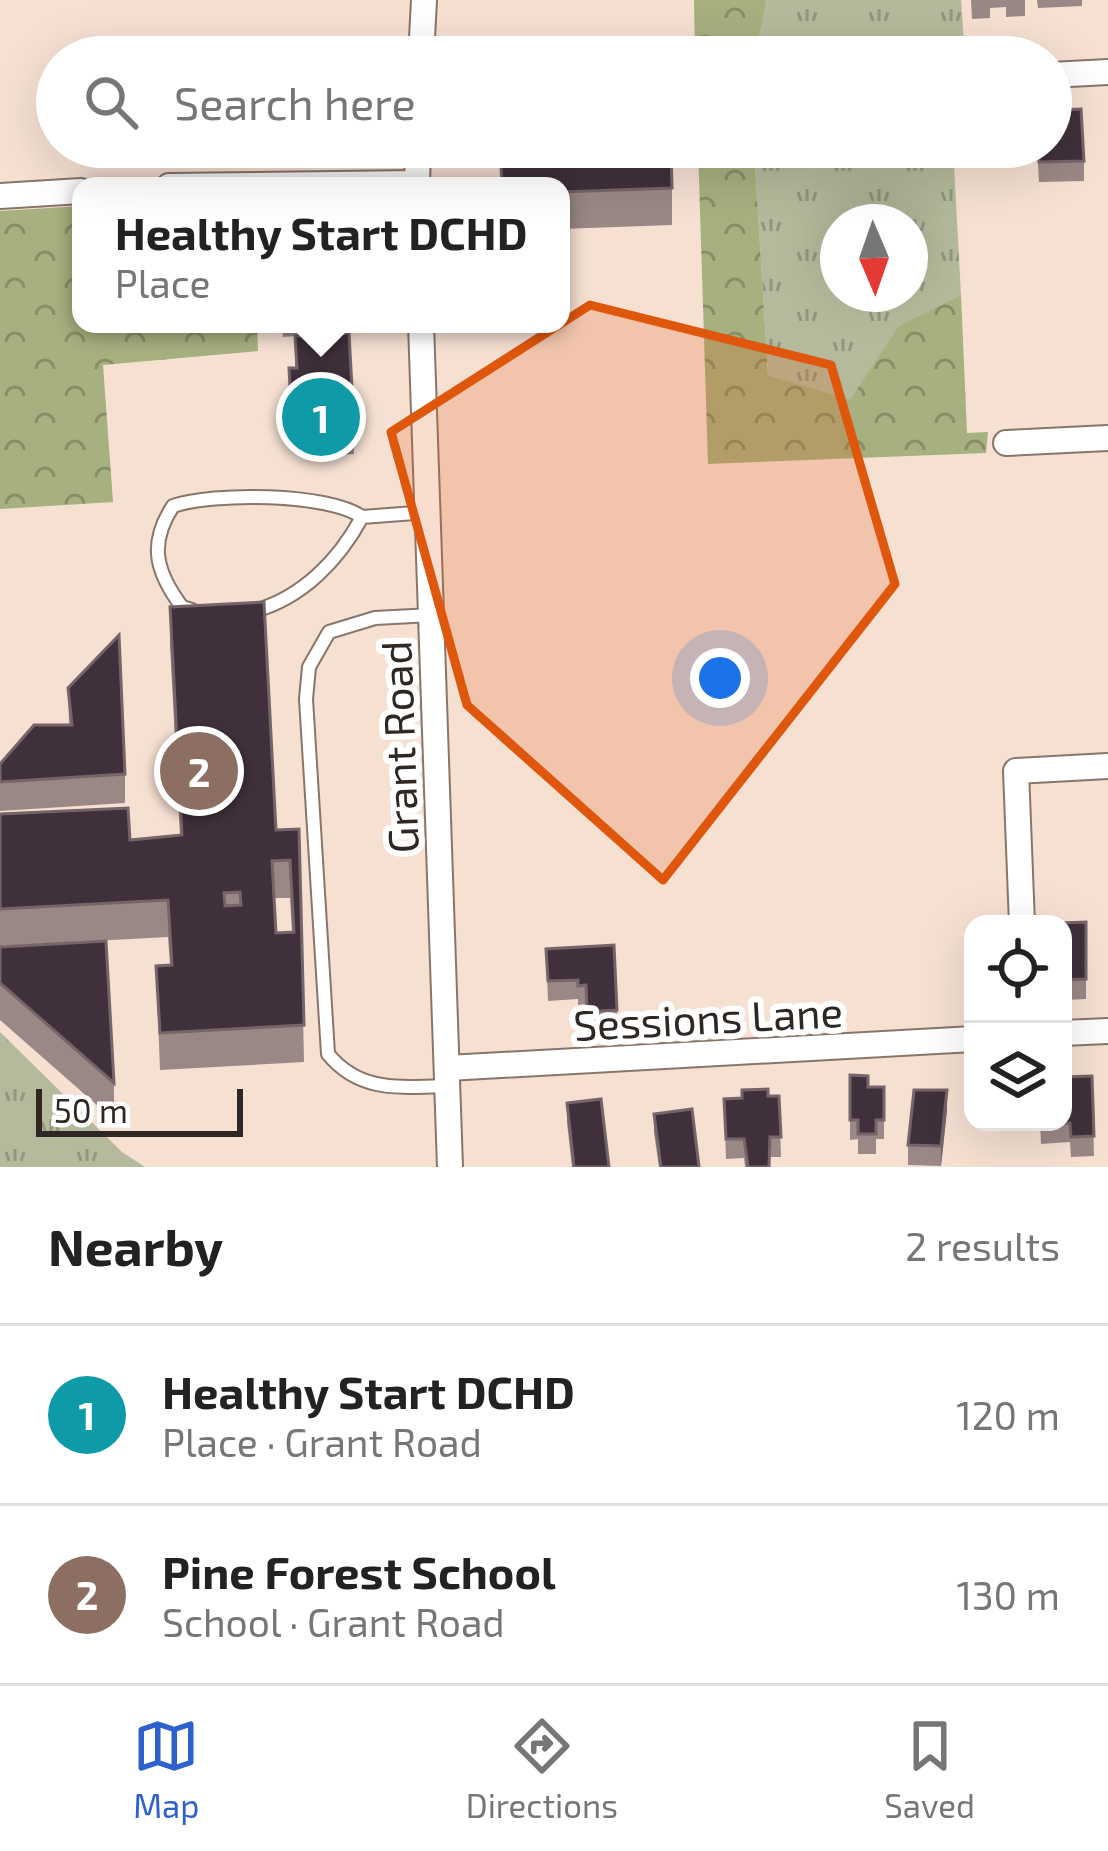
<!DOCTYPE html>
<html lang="en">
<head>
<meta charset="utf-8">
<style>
	:root { --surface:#fff; --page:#f2f2f2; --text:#222; --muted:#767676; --line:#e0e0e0; --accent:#2e60ce }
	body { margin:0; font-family:"Exo 2",sans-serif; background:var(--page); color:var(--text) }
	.controls { position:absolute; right:36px; bottom:36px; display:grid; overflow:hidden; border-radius:24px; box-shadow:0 12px 48px #0002 }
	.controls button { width:108px; height:108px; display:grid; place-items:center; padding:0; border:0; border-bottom:3px solid var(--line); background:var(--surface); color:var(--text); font:60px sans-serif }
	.compass { position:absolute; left:820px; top:204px; width:108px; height:108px; border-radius:50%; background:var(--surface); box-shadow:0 12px 48px #0002; rotate:178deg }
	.scale { position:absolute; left:36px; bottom:30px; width:207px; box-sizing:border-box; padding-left:12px; border:6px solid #2f2723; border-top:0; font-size:33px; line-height:42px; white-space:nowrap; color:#2f2723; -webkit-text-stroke:9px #fff; paint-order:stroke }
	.you { position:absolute; left:720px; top:678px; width:42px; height:42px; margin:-30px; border:9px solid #fff; border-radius:50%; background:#1a73e8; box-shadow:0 0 0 18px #1a73e833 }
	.badge { display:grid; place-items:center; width:78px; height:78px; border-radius:50%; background:var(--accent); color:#fff; font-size:39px; font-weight:700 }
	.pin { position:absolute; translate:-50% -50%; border:6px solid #fff; box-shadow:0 3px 12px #0006 }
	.popup { position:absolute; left:72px; top:177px; width:498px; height:156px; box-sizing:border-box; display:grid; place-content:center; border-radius:24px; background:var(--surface); filter:drop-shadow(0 3px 9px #0005); font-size:39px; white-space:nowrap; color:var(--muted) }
	.popup b { font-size:45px; color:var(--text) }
	.popup::after { content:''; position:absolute; left:50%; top:100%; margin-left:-24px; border:24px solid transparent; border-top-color:var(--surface) }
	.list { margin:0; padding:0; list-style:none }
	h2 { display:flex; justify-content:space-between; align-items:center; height:156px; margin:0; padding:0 48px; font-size:51px }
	h2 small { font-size:39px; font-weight:400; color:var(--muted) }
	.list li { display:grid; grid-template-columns:78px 1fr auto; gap:36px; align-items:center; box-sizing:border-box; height:180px; padding:0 48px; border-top:3px solid var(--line) }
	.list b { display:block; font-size:45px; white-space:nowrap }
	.list p { margin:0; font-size:39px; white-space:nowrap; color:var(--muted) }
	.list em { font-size:39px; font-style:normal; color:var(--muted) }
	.icon { flex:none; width:66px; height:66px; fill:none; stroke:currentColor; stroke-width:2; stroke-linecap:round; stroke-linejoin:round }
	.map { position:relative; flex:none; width:1108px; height:1167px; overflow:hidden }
	.search { position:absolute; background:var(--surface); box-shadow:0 12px 48px #0002; left:36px; right:36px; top:36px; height:132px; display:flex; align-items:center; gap:30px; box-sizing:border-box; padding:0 42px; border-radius:66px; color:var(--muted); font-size:45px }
	.sheet { height:516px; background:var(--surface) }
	nav { display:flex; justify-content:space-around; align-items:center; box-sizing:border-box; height:168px; border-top:3px solid var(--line); background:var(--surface); font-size:33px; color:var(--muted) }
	nav a { display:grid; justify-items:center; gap:6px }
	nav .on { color:var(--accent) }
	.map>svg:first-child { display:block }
</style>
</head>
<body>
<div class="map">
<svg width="1108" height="1167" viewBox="0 0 1108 1167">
	<defs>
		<pattern id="grass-tufts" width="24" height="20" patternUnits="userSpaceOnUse" patternTransform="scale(3)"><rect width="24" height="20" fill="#b4ba9b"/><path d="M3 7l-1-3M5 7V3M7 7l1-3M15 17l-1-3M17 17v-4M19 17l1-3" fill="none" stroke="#93977e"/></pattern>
		<pattern id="forest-crowns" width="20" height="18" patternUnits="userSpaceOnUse" patternTransform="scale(3)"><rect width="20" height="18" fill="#a7b07f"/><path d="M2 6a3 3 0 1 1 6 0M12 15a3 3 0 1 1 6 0" fill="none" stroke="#888f68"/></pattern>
	</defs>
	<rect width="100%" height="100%" fill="#f5e0d2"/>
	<g fill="url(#grass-tufts)" fill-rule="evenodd">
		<path d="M767,0H961L965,57H755Z"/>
		<path d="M754,147H953L961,295L899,327L850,401L768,375ZM838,222H910V294H838Z"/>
		<path d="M0,1032L122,1152L145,1167H0Z"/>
	</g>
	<g fill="url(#forest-crowns)">
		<path d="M694,0H767L755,57H695Z"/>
		<path d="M698,147H754L768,375L850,400L899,326L961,295L967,433L988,432L986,453L708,464Z"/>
		<path d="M81,206V324H257L258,351L103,365L113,502L0,509V211Z"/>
	</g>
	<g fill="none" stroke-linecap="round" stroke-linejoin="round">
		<defs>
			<g id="service">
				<path d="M192,610L182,607C156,572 148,544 173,506C213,492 328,493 362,517"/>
				<path d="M254,611C302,598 339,560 362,517L428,512"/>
				<path d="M432,615L375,618L329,632L309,667L306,699L328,1054C360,1093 400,1087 447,1086"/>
			</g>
			<g id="minor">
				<path d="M421,57L424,0"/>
				<path d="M1051,75L1108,72"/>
				<path d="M169,186L417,183"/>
				<path d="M417,186L418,147"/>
				<path d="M0,196L81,191"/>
				<path d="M421,324L450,1167"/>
				<path d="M1006,443L1108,438"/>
				<path d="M1022,924L1016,771L1108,766"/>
				<path d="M1063,1033L1108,1031"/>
				<path d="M448,1068L973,1039"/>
			</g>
		</defs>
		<use href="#service" stroke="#89766a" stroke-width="16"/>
		<use href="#minor" stroke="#89766a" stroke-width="28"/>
		<use href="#service" stroke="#fff" stroke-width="12"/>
		<use href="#minor" stroke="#fff" stroke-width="24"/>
	</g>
	<g fill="#9a8886" fill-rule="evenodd">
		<path d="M971,0H1025V16L1006,17V7L990,8V18L972,19Z"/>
		<path d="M1037,0H1082V6L1038,8Z"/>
		<path d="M500,147L672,188V225L561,229V186H500Z"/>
		<path d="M1037,147H1051L1084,161V181L1039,182Z"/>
		<path d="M282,324H357V333H349L354,454L300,457L299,436L291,437L289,397V368H295V336L283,337Z"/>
		<path d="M170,607L276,830L299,829L304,1062L160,1070L156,966L170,965L168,937L0,946V814L130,840L180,836L170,645ZM274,898H290L292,932L276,933Z"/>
		<path d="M68,688L125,774V803L0,811V764L69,725Z"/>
		<path d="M1086,922V999L1064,1000L1063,924Z"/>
		<path d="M0,947L114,1083V1120L0,1020Z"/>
		<path d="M546,949L617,1010V1030L587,1031L586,1004L578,1005V999L548,1001Z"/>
		<path d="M850,1075L868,1087H884V1139H876V1154H858V1139L850,1140Z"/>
		<path d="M1092,1076L1094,1156L1071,1157L1070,1142L1041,1144L1040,1122Z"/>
		<path d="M768,1096H779L781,1157H770V1167H745L744,1158L726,1159L724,1099Z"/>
		<path d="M567,1103L609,1167H572L567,1123Z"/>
		<path d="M947,1110L941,1166L908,1165V1145Z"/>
		<path d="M654,1114L699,1167H659L654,1133Z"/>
	</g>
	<path fill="#766568" d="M947,1090V1110L941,1166V1146Z"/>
	<g fill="#40303b" stroke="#766568" stroke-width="3" fill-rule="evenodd">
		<path d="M1081,109L1084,161L1039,162L1038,147H1051V110Z"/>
		<path d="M500,147H671L672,188L561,192V186H502Z"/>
		<path d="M349,333L354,425L300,428L299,408H291L289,368H297L295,336Z"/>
		<path d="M264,602L276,830L299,829L304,1025L160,1033L156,966L172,965L168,900L0,909V814L128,808L130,840L182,835L170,607ZM290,860L294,932L276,933L272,861ZM240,892L241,905L225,906L224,893Z"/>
		<path d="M119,635L125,774L0,782V764L34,725H72L68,688Z"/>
		<path d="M1086,922V979L1064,980L1063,924L1059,923Z"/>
		<path d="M106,941L114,1083L0,983V947Z"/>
		<path d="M614,945L617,1010L587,1012L586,985L578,986V980L548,981L546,949Z"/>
		<path d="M850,1075L868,1076V1087H884V1120H876V1134H858V1120H850Z"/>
		<path d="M1092,1076L1094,1136L1071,1137L1070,1123L1041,1124L1040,1122H1063V1077Z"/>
		<path d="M768,1089V1096H779L781,1137H770L769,1167H748L744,1139H726L724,1099L742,1098V1090Z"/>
		<path d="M914,1090H947L941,1146L908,1145Z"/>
		<path d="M601,1099L609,1167H574L567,1103Z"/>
		<path d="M692,1109L699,1167H661L654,1114Z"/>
	</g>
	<path fill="#df560d" fill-opacity="0.2" stroke="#df560d" stroke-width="9" stroke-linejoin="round" d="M590,305L831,365L895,584L663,880L467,705L391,432Z"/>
	<g text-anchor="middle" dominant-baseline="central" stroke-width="12" stroke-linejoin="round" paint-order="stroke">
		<g font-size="42" fill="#2f2723" stroke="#fff">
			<text transform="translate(398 747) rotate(-92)">Grant Road</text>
			<text transform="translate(708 1017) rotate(-3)">Sessions Lane</text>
		</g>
	</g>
</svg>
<div class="controls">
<button><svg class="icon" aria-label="locate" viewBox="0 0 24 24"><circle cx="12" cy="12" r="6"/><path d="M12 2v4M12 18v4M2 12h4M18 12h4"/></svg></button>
<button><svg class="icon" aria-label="layers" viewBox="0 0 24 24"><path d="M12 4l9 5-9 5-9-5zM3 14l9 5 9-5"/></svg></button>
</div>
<svg class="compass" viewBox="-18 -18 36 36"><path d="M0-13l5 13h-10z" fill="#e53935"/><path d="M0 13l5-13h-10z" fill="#767676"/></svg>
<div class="scale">50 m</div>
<div class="you"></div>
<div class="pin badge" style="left:321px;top:417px;background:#0f9aa8">1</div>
<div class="popup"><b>Healthy Start DCHD</b>Place</div>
<div class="pin badge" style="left:199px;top:771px;background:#8d6e63">2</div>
<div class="search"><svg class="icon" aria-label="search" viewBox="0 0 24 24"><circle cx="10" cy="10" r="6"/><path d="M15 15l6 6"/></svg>Search here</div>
</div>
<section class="sheet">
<h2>Nearby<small>2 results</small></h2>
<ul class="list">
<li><span class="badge" style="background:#0f9aa8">1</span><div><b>Healthy Start DCHD</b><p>Place · Grant Road</p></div><em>120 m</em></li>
<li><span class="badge" style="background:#8d6e63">2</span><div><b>Pine Forest School</b><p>School · Grant Road</p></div><em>130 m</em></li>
</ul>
</section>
<nav>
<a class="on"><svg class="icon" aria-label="map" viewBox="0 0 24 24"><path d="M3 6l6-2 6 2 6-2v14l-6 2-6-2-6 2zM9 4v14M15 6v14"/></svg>Map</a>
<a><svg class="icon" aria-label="directions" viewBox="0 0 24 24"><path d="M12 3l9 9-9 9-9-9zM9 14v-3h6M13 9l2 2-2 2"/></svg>Directions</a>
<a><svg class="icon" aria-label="saved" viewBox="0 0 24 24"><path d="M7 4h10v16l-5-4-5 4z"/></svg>Saved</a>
</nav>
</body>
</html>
